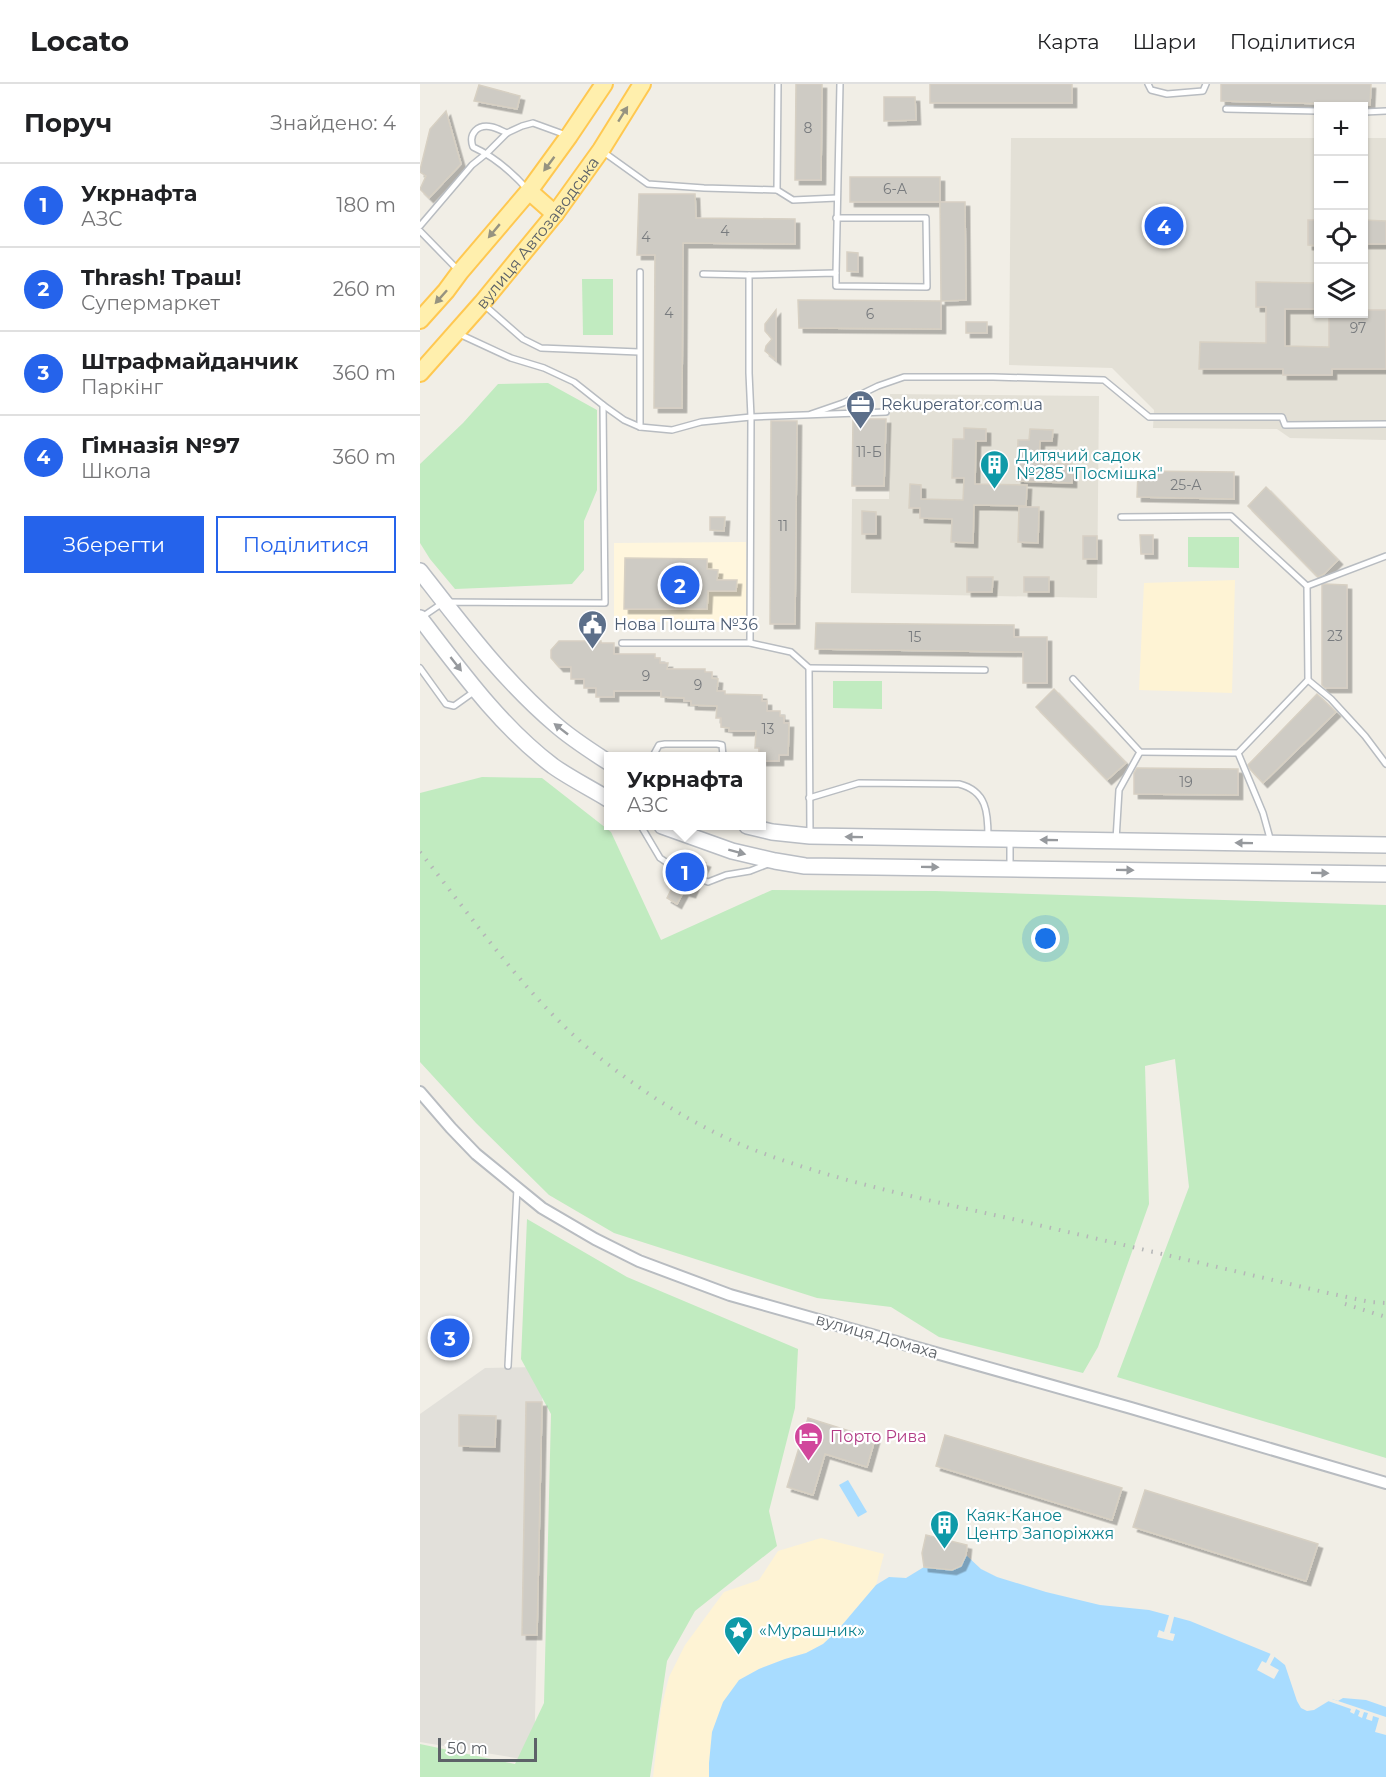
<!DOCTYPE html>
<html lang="uk">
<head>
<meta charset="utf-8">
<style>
	:root { --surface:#fff; --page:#f2f2f2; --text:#202124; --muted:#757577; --line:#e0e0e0; --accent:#2563eb }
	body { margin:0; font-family:Montserrat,sans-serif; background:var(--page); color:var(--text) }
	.controls { position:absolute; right:18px; top:18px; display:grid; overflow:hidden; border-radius:0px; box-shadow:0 2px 4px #0004 }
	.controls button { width:54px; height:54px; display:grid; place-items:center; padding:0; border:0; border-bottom:2px solid var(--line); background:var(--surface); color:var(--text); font:30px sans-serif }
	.scale { position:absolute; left:18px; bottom:15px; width:99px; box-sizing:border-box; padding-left:6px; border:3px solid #5d6268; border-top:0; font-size:16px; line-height:21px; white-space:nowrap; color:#5d6268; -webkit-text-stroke:4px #fff; paint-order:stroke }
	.you { position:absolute; left:626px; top:855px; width:21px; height:21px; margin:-15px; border:4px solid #fff; border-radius:50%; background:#1a73e8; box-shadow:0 0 0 9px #1a73e833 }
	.badge { display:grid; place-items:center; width:39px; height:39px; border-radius:50%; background:var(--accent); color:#fff; font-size:20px; font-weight:700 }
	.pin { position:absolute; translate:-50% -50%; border:3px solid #fff; box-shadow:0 2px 6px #0006 }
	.popup { position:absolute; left:184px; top:668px; width:162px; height:78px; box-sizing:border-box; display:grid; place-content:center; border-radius:0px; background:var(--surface); filter:drop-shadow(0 2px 4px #0005); font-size:20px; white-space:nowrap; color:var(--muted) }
	.popup b { font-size:22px; color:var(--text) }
	.popup::after { content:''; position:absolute; left:50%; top:100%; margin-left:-12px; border:12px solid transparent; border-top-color:var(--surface) }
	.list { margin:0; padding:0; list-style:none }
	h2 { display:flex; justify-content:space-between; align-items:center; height:78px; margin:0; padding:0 24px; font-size:26px }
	h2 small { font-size:20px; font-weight:400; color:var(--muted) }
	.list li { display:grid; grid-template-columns:39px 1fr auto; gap:18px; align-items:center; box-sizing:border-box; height:84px; padding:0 24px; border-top:2px solid var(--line) }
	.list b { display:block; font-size:22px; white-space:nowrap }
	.list p { margin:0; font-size:20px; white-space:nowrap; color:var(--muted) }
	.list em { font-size:20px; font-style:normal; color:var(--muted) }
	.actions { display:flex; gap:12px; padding:18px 24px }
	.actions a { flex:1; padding:14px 0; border:2px solid var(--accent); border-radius:0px; text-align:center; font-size:21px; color:var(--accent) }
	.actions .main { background:var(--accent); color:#fff }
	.icon { flex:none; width:33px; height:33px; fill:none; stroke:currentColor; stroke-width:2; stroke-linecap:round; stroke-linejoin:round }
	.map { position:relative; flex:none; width:966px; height:1693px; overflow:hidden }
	header { display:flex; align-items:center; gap:36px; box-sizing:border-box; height:84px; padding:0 30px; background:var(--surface); border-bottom:2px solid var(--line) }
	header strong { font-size:28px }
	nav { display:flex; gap:33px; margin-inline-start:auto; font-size:21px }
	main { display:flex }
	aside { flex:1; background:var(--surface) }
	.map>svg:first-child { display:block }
</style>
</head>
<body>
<header>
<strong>Locato</strong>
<nav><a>Карта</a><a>Шари</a><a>Поділитися</a></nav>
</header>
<main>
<aside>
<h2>Поруч<small>Знайдено: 4</small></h2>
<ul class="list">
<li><span class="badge">1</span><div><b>Укрнафта</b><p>АЗС</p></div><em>180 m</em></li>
<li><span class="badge">2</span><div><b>Thrash! Траш!</b><p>Супермаркет</p></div><em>260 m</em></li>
<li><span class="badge">3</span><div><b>Штрафмайданчик</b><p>Паркінг</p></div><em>360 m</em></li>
<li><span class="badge">4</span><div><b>Гімназія №97</b><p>Школа</p></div><em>360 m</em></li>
</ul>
<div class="actions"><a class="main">Зберегти</a><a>Поділитися</a></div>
</aside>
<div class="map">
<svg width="966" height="1693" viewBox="0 0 966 1693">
	<defs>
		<filter id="shadow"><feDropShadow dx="4.5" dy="4.5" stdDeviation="0" flood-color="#0004"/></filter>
	</defs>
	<rect width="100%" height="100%" fill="#f1eee6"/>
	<path fill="#fff6dd" d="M326,458L327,538H194V459Z"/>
	<path fill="#e2e0da" d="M123,1283L114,1677L0,1658V1330L65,1284Z"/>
	<g fill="#e3e0d6">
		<path d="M591,54H898V230H944V54H966V356L870,354L857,345L733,344L734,326L692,284L589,281Z"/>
		<path d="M470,310L679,312L677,514L431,509L432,415H469Z"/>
	</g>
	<g fill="#c1ebc0">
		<path d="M162,195H193V251H163Z"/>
		<path d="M128,299L177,326V406L164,437V486L152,500L35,505L10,475L0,459V380L43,339L78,300Z"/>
		<path d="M768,453H819V484L768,483Z"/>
		<path d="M413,597H462V625L413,624Z"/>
		<path d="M62,693L122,694L191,748L241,856L352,806L515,807L966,821V1374L697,1293L769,1103L755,975L725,982L729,1120L678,1263L663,1289L519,1253L471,1223L397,1214L194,1149L129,1111L56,1039L0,978V709Z"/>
		<path d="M107,1135L207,1193L378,1265L375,1324L349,1427L357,1462L275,1527L247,1577L230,1693H0V1660L95,1680L124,1619L131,1330L101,1275Z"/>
	</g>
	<g fill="#fef3d4">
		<path d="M815,496L812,609L719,606L724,499Z"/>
		<path d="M401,1454L464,1470L456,1501L417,1547L403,1560L386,1569L365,1575L339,1585L319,1596L289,1679V1693H233L241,1625L249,1593L265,1561L304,1508L339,1496L358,1467Z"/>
	</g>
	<g fill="#a8dcff">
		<path d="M428,1396L447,1428L438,1433L419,1401Z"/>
		<path d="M546,1471L561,1485L577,1493L626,1508L680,1521L729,1526L770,1537L851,1570L865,1581L877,1617L881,1624L887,1627L894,1626L912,1615L918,1617L923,1614L946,1616L966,1623V1693H289V1679L292,1648L303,1618L319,1596L339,1585L365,1575L386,1569L403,1560L417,1547L456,1501L469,1493L486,1494L504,1483L532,1486L541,1482Z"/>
	</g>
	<g fill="#f1eee6">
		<path d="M750,1528L755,1529L750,1549L755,1550L753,1557L737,1553L739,1546L744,1548Z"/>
		<path d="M852,1567L856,1570L850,1581L859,1586L854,1595L837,1586L842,1577L846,1579Z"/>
		<path d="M913,1612L912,1615L966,1633V1651L955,1648L959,1634L953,1632L952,1637L946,1635L948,1629L944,1628L942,1634L938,1632L940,1627L936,1625L934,1630L930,1628L931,1625L908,1617L909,1613Z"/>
	</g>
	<g fill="#cecbc4" stroke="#d7d0c3" stroke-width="1.5" filter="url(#shadow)">
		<path d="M376,0H402L401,96H375Z"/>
		<rect x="510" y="0" width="142" height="19"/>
		<path d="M801,0H951L950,21L801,17Z"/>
		<path d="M59,1L100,12L97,25L54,17Z"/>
		<path d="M464,13H495L496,36L464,37Z"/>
		<path d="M26,27L41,80L9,114L0,105L6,92L0,88V86L10,45Z"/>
		<rect x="430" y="93" width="90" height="25"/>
		<path d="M219,110H275L276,134L375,135V160L263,159L262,324H234L235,171H217Z"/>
		<path d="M520,118H545L546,216L521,217Z"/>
		<path d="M888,136H898V162L888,161Z"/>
		<path d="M944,136L966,137V160H944Z"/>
		<path d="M427,168L438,169V188L427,187Z"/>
		<path d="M836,198L898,199V225H865V262L909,263V230H944V226H966V285H912V291H863V285H779L780,258L846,259V223H836Z"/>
		<path d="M378,216L521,217V245L379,244Z"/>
		<path d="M356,226V276L345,267L346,262L352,255L345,247V240Z"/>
		<rect x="546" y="238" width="21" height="11"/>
		<path d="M433,335H466L464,402H432Z"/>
		<path d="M351,337H377L375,540H350Z"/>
		<path d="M544,344L566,345V357H556L555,400L607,401L606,422L554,421L553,459L531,458L532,435L500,434V424H489L490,400L501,401V415L543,416L544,394H532L533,355H544Z"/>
		<path d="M610,345L633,346L632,357H620L619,379L652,380V399L597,397L598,356H609Z"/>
		<path d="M718,387L814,388V415L717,413Z"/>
		<path d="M846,403L918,476L904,490L898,493L828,422Z"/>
		<path d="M599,423H619L618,459L598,458Z"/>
		<path d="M442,427L456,428V450H442Z"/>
		<path d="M290,433H305L304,447L290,446Z"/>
		<path d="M720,451H733V470H721Z"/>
		<rect x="663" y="452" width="14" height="23"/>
		<path d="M205,474L287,475V485L298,486L297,496H317L316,507H288L287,525H204Z"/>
		<path d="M547,493H573L572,508H547Z"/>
		<rect x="604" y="493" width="25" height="15"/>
		<path d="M905,500L927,501V604H905L902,601V501Z"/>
		<path d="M396,539L594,541V553H627V599H603V568L395,565Z"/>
		<path d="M139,557H181V559H194V570H235V574H240V579H248L247,585H285V588H292V594L298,595L297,607H305V610L342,611V617H347V627H360V632H364V639H369L368,671H359V677H342V672H339V664H335L336,647H309V644L301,643V634H296L297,622L271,621V617H264V614L241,613V607H194V613H176V604H164V595H151V583H139L131,574V566Z"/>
		<path d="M634,605L706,679L687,696L616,623Z"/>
		<path d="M897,610L916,628L843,699L830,685L828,681Z"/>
		<path d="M717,684L818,685V711L714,710V689Z"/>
		<path d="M259,768L286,779L280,790L277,789L274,792L273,795L276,798L271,809L264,807L257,820L247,814L254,800L246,796L250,786L254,787L256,784L257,780L254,778Z"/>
		<path d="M106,1318H122L117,1551H102Z"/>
		<path d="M39,1331L76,1332L75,1363L39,1362Z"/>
		<path d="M388,1334L455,1355L447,1383L405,1370L393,1411L367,1403Z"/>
		<path d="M525,1351L702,1404L692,1436L516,1382Z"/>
		<path d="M725,1406L898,1460L886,1497L713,1443Z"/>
		<path d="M506,1451L547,1461L546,1471L541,1482L532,1486L504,1483L502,1469Z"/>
	</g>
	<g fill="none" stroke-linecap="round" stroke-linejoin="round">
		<defs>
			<g id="lane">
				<path d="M728,0L731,6L747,10L783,7L786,0"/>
				<path d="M806,25L898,27"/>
				<path d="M944,28L966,27"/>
				<path d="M87,49C82,47 77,44 72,43C58,40 48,49 53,63C75,73 92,88 108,106"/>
				<path d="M182,67L228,100L284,104L357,106L358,0"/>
				<path d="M357,106L373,116L417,114"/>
				<path d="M0,142L52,81L67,69L87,49L102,42L113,39L146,51"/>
				<path d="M0,147L39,187"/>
				<path d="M416,189L420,0"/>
				<path d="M283,190L329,191"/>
				<path d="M63,220L103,255L121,264L219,268"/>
				<path d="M183,321L204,336L220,343L252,346L281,338L331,333L466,328"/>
				<path d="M391,330L423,319L458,302L484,293H573L684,296L729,333H862L865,341L966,340"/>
				<path d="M220,343V188"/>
				<path d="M887,502L966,472"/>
				<path d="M2,533L24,518L185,519L183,321L154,298L124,284L91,274L37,249"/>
				<path d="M202,559H330L371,568L389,584L390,750"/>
				<path d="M330,559L331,333L329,289V191L416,189V202L507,203L506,134H416"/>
				<path d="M0,584L26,620L34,622L55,607"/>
				<path d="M389,584L565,586"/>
				<path d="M653,595L720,668L818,669L888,596L887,502L811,432L701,433"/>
				<path d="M888,596L911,615L945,652L966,680"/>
				<path d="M818,669L843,729L851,758"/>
				<path d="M233,672L239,661L245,660H297L302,661L303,672"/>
				<path d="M389,714L439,699L539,700C567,707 568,729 568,753"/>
				<path d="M221,742L240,774L252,782"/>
				<path d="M696,756L699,706L720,668"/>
				<path d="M590,782V756"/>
				<path d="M278,794L288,798L306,791L330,787L348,780"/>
				<path d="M88,1282L97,1104"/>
			</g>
			<path id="street" d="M0,1008L31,1044L56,1070L122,1124L175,1155L219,1177L310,1211L711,1324L966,1399"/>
			<g id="secondary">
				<path d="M0,487C42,541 84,597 136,641C152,655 171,667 188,678"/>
				<path d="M0,534C40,586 80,642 133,682C150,694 170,704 188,715"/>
				<path d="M242,742L312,767L355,777L385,782L966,790"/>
				<path d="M327,742L352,748L390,752L966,761"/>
			</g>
			<g id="primary">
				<path d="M109,107L135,130"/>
				<path d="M0,236L26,207L40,188L109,107L149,52L184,0"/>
				<path id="s1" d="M0,289L62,219L135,130L181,66L222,0"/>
			</g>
		</defs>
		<use href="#lane" stroke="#b8bcc1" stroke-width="8"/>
		<use href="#street" stroke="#b8bcc1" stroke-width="14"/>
		<use href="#secondary" stroke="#b9bdc3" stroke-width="18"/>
		<use href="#primary" stroke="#ffc851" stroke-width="20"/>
		<use href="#lane" stroke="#fff" stroke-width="5"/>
		<use href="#street" stroke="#fff" stroke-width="10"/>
		<use href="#secondary" stroke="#fff" stroke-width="15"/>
		<use href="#primary" stroke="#ffefad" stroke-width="16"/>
		<g stroke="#b5b6b7" stroke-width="4" stroke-dasharray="1.5 8" stroke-linecap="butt">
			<path d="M0,768C55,837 106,913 175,970C223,1009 279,1045 337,1067C422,1099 513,1117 601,1137C704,1161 806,1185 908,1209L950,1218L966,1219"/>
			<path d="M925,1220L966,1233"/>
		</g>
	</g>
	<defs><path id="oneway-solid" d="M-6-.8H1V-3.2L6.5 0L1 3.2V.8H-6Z" transform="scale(1.5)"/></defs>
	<g fill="#969380">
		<use href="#oneway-solid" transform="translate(203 30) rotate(-58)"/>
		<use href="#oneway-solid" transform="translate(129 80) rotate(127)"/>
		<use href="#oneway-solid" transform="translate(74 147) rotate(130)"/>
		<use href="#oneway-solid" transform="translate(21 213) rotate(132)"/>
	</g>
	<g fill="#96999d">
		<use href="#oneway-solid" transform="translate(36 580) rotate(52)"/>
		<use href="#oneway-solid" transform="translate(141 645) rotate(-142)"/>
		<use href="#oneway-solid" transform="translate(434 753) rotate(-179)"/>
		<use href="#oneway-solid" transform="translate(629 756) rotate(-179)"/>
		<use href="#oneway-solid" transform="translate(824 759) rotate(-179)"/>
		<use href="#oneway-solid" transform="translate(317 768) rotate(15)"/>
		<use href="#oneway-solid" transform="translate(510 783) rotate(1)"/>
		<use href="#oneway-solid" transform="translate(705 786) rotate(1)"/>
		<use href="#oneway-solid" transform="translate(900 789) rotate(1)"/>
	</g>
	<defs>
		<symbol id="office-pin" viewBox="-11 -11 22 30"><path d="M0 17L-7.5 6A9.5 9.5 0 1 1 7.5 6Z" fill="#5c6f8a" stroke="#fff"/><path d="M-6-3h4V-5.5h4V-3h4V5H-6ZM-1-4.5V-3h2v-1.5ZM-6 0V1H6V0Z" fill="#fff"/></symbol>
		<symbol id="building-pin" viewBox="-11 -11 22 30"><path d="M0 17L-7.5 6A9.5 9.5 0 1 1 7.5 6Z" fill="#0f9aa8" stroke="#fff"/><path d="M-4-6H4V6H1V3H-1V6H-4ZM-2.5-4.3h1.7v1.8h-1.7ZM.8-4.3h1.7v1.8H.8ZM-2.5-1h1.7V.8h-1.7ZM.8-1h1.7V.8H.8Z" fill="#fff"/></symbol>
		<symbol id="civic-pin" viewBox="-11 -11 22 30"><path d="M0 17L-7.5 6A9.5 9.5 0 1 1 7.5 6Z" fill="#5c6f8a" stroke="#fff"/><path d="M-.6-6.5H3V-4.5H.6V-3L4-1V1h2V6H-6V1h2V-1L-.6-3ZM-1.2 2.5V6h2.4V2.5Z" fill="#fff"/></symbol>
		<symbol id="hotel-pin" viewBox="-11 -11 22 30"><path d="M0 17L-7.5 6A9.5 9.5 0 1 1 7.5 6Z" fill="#d1479c" stroke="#fff"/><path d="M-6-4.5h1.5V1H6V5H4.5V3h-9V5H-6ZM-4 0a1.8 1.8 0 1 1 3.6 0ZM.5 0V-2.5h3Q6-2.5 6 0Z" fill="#fff"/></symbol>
		<symbol id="sight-pin" viewBox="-11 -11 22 30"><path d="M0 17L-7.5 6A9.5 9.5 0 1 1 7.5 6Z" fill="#0f9aa8" stroke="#fff"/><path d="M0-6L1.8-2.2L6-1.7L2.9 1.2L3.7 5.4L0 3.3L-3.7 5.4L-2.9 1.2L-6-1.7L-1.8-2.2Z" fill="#fff"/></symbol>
	</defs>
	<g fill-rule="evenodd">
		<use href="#office-pin" x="424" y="304" width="33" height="45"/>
		<use href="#building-pin" x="558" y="364" width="33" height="45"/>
		<use href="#civic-pin" x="156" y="524" width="33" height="45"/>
		<use href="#hotel-pin" x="372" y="1336" width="33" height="45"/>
		<use href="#building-pin" x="508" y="1424" width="33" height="45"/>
		<use href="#sight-pin" x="302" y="1530" width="33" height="45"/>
	</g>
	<g text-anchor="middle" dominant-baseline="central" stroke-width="4.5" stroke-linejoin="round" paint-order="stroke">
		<g font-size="14" fill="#797c7f">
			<text x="388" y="44">8</text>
			<text x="475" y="105">6-А</text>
			<text x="305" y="147">4</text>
			<text x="226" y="153">4</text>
			<text x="249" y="229">4</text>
			<text x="450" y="230">6</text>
			<text x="938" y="244">97</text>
			<text x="449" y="368">11-Б</text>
			<text x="766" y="401">25-А</text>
			<text x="363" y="442">11</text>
			<text x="915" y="552">23</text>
			<text x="495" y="553">15</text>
			<text x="226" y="592">9</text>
			<text x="278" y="601">9</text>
			<text x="348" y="645">13</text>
			<text x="766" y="698">19</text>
		</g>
		<g font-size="16" fill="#5d6268" stroke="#fff">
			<text stroke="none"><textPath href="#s1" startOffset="183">вулиця Автозаводська</textPath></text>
			<text transform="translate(457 1252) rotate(16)">вулиця Домаха</text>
		</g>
		<g font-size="16" fill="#4e5e75" stroke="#fff" text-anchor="start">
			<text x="461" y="320">Rekuperator.com.ua</text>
			<text x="194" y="540">Нова Пошта №36</text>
		</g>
		<g font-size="16" fill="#0d838f" stroke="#fff" text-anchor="start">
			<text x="596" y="371">Дитячий садок<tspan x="596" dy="18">№285 "Посмішка"</tspan></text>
			<text x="546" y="1431">Каяк-Каное<tspan x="546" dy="18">Центр Запоріжжя</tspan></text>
			<text x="339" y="1546">«Мурашник»</text>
		</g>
		<g font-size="16" fill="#b23c85" stroke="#fff" text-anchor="start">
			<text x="410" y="1352">Порто Рива</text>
		</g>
	</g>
</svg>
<div class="controls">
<button>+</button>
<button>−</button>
<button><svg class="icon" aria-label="locate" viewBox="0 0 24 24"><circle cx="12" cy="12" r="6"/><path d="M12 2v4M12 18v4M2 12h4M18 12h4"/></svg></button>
<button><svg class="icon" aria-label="layers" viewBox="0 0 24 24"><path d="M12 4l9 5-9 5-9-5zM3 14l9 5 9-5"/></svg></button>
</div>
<div class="scale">50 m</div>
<div class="you"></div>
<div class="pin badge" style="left:265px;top:788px">1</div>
<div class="popup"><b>Укрнафта</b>АЗС</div>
<div class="pin badge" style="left:260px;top:501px">2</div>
<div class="pin badge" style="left:30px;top:1254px">3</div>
<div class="pin badge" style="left:744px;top:142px">4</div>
</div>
</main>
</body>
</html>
